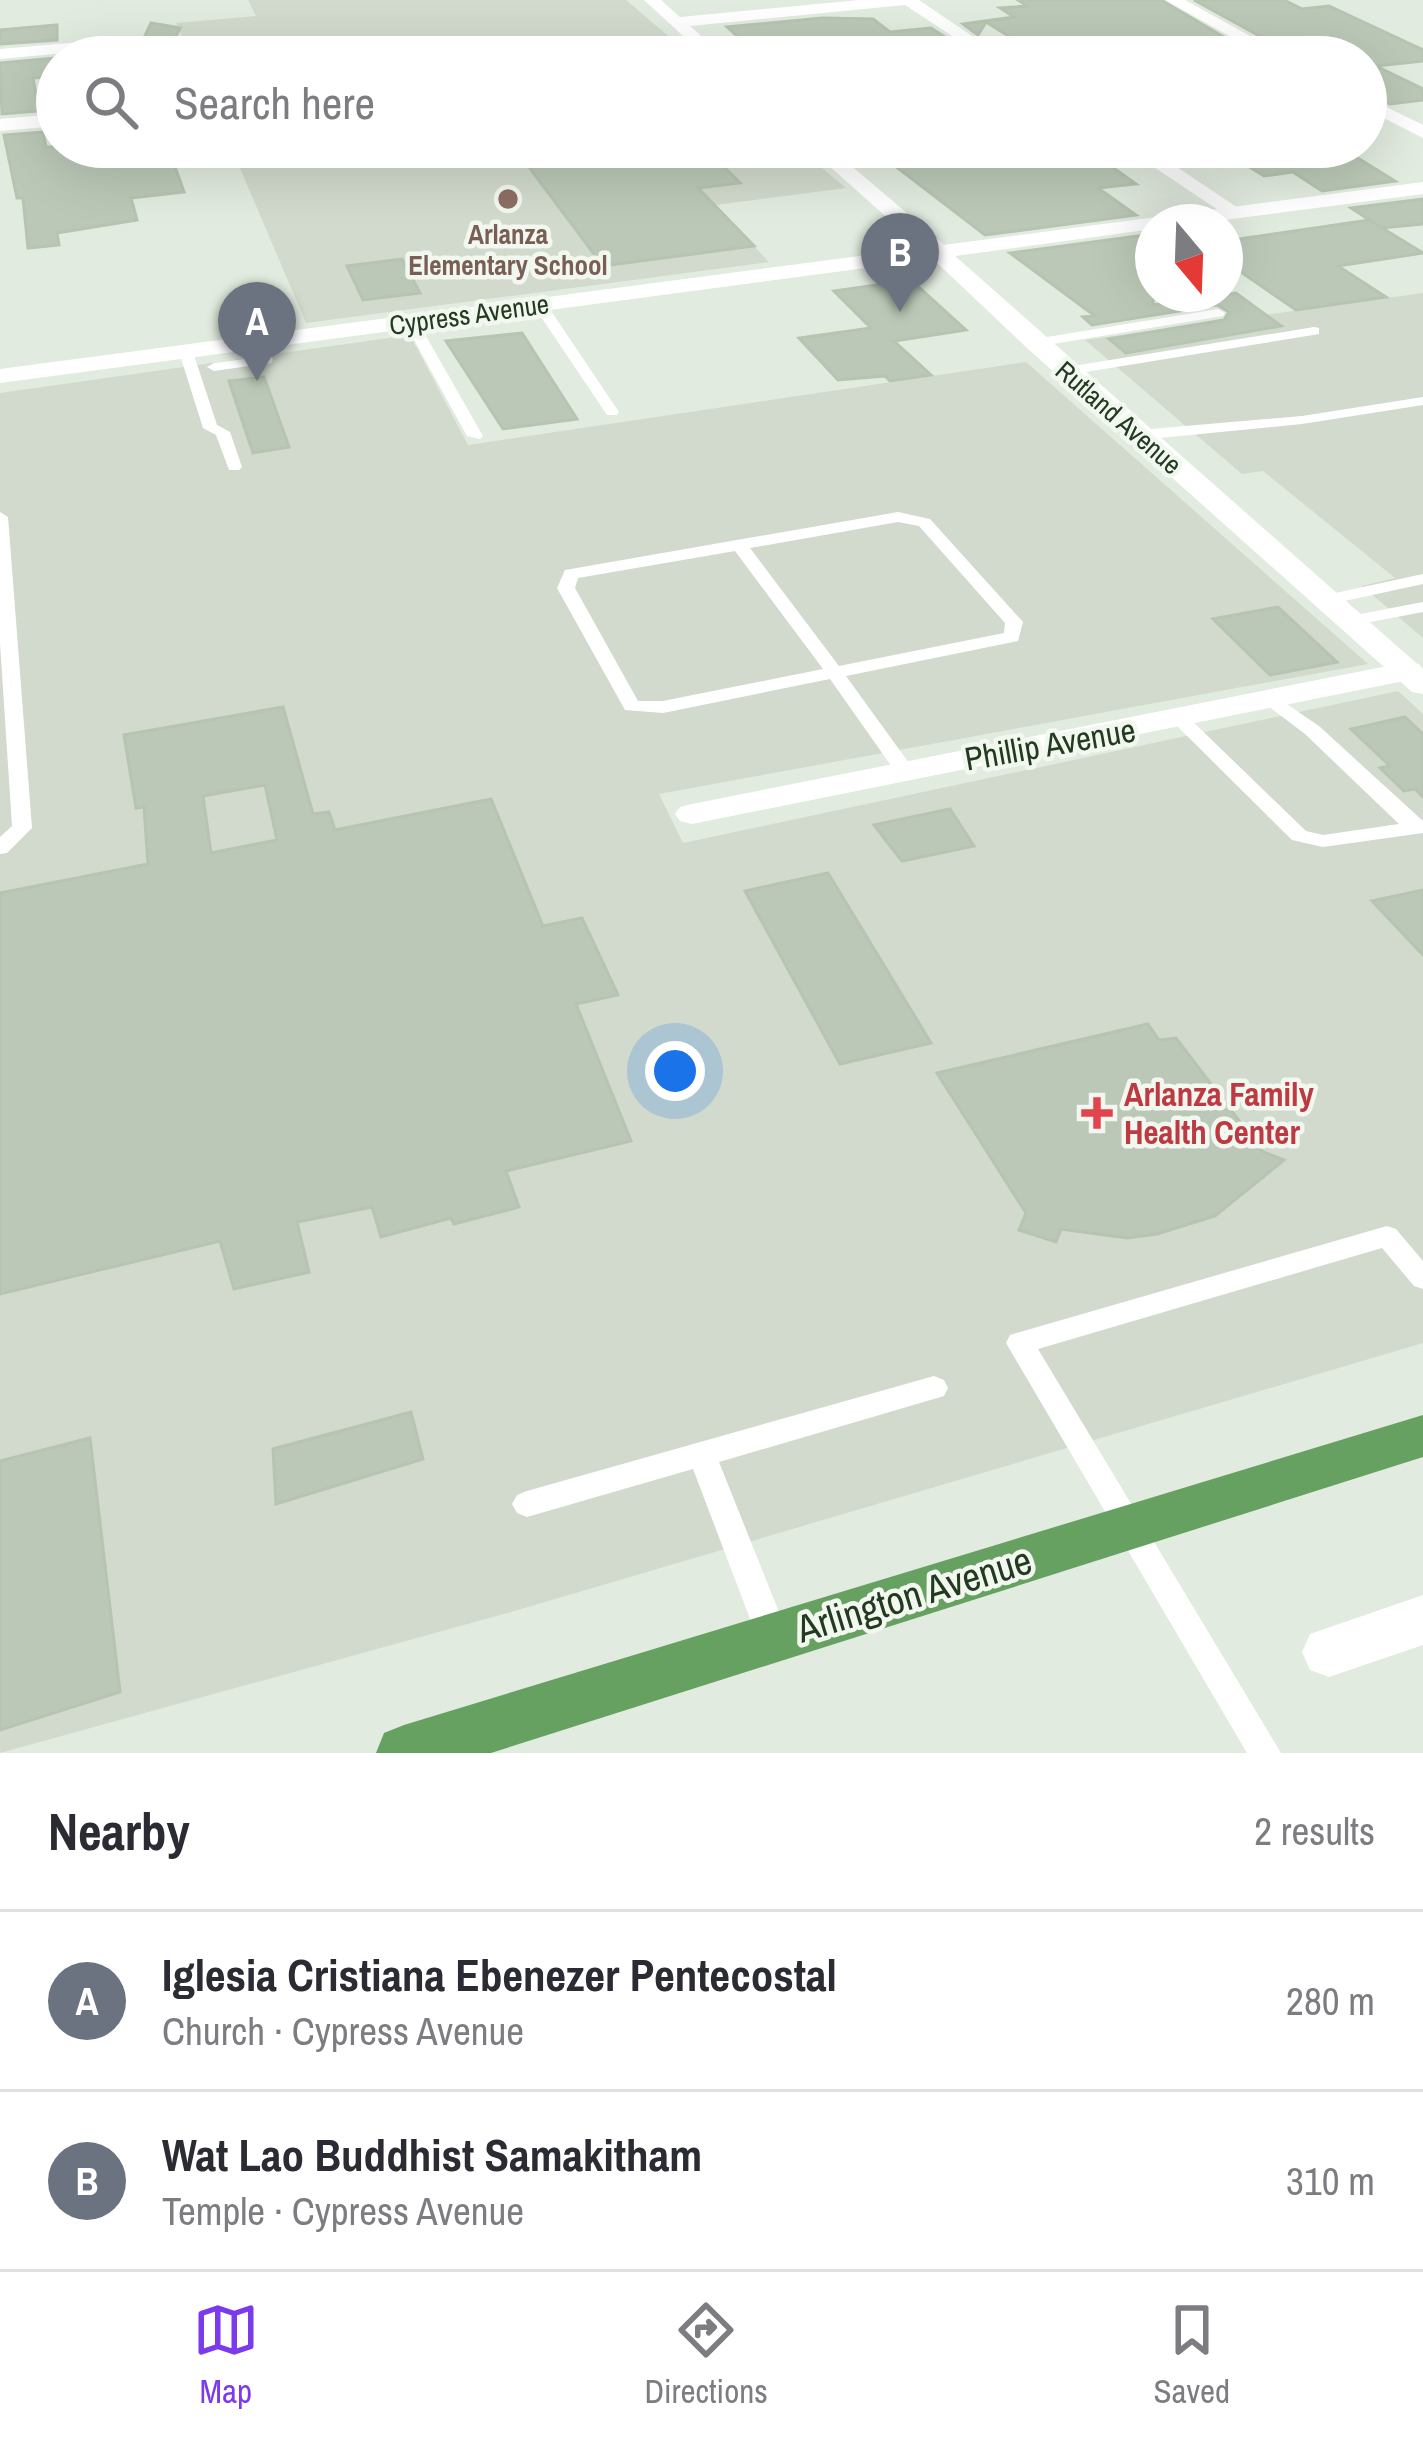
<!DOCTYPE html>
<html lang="en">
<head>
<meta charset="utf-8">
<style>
	:root { --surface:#fff; --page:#f7f7f7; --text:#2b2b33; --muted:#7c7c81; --line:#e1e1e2; --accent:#7c3aed }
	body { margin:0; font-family:"Archivo Narrow",sans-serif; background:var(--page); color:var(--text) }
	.compass { position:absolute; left:1135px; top:204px; width:108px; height:108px; border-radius:50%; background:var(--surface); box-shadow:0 12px 48px #0002; rotate:161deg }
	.you { position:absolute; left:675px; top:1071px; width:42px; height:42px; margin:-30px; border:9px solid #fff; border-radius:50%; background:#1a73e8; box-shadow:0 0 0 18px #1a73e833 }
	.badge { display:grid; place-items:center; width:78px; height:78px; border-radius:50%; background:var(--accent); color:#fff; font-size:39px; font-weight:700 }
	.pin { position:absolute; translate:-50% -99px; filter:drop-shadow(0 3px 6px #0008) }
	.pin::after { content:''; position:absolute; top:63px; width:42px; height:36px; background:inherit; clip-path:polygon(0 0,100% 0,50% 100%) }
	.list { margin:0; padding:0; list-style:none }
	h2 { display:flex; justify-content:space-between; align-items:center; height:156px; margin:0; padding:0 48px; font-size:51px }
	h2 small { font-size:39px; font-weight:400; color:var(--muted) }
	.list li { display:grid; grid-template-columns:78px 1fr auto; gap:36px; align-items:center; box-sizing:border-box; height:180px; padding:0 48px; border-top:3px solid var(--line) }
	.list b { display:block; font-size:45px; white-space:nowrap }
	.list p { margin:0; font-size:39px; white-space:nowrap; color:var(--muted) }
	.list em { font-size:39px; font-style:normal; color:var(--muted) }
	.icon { flex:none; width:66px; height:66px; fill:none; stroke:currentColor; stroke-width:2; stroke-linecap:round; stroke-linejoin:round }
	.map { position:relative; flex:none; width:1423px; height:1753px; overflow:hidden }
	.search { position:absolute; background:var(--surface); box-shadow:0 12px 48px #0002; left:36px; right:36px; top:36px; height:132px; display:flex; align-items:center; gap:30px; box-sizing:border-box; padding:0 42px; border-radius:66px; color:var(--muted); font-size:45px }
	.sheet { height:516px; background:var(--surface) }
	nav { display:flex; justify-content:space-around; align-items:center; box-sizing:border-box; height:168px; border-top:3px solid var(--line); background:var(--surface); font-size:33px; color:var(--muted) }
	nav a { display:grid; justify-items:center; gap:6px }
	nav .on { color:var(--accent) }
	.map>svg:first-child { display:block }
</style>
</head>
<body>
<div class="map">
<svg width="1423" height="1753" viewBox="0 0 1423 1753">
	<rect width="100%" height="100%" fill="#e2ebdf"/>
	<g fill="#d1dacd">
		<path d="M248,0H626L693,57H191L176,23L256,16Z"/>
		<path d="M231,147H797L846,188L715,205L769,262L306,323Z"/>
		<path d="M1423,293V638L1362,586L1395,578L1263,471L1242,474L1085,340Z"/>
		<path d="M410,335L468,445L1026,362L1368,664L659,794L683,843L1398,691L1423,714V1343L511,1612L0,1753V393Z"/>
	</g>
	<g fill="#bbc8b7" stroke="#b6c4b1" stroke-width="3" fill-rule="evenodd">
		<path d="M1018,0H1161L1251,53L1042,57L986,22L978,35L963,24L1014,17L1000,8L1027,6Z"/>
		<path d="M1194,0H1284L1302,9L1329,6L1423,50V61L1376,66L1423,89V100L1390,104L1366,93V57H1323L1305,48L1285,50Z"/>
		<path d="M822,18L873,19L890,32L931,28L967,51L964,57H770L756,53L727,27Z"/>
		<path d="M151,23L180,28L169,52L137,53Z"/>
		<path d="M57,25V40L0,44V30Z"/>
		<path d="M57,58V76L33,78L39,111L2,114L0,63Z"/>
		<path d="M43,132L46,147H168L184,192L131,198L137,220L57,233L59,245L28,248L23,198H17L4,135Z"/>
		<path d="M514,147H644L659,161L712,155L740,183L698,188L754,246L603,266Z"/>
		<path d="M919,147H946L960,155L1030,147H1084L1136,184L1098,188L1136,215L985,235L877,152Z"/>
		<path d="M1217,147H1340L1395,181L1322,191L1293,172L1264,176Z"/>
		<path d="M1423,199V224L1382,228L1351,208Z"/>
		<path d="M1369,220L1423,253L1338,266L1386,297L1296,310L1225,261V241Z"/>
		<path d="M1153,234V305L1236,293L1281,326L1126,353L1109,339L1224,320L1229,312L1217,305L1092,325L1083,317L1095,316L1010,253Z"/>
		<path d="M402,259L420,293L363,300L347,266Z"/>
		<path d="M911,280L966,330L894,341L931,375L890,381L885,376L838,380L799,338L871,328L834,291Z"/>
		<path d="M522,333L577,419L503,429L446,341Z"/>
		<path d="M264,377L289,447L253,453L229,381Z"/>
		<path d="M1278,607L1337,662L1270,675L1213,619Z"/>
		<path d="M283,707L313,814L329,812L335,830L491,799L543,926L582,918L618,995L576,1004L631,1141L506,1171L519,1207L454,1224L451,1218L381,1237L372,1207L297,1222L309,1272L234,1289L220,1241L0,1294V893L148,864L144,807L136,808L124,735ZM265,785L277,840L211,853L203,796Z"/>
		<path d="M1405,717L1423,734V797L1415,789L1404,791L1380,768L1390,766L1351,729Z"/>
		<path d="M950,809L974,846L902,861L874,825Z"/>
		<path d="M828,873L931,1043L840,1064L745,891Z"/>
		<path d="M1423,890V955L1372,901Z"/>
		<path d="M1148,1024L1159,1040L1176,1038L1263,1152L1284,1160L1215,1216L1157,1234L1127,1238L1061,1229L1056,1242L1019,1230L1026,1213L937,1073Z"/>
		<path d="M411,1412L423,1459L276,1504L273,1449Z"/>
		<path d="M90,1438L120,1692L0,1730V1461Z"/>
	</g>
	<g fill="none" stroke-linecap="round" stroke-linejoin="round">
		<g fill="#fff" fill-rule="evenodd">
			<path d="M698,38L701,43L617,53L620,57H609L605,52L618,46Z"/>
			<path d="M764,147H790L836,157L830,160Z"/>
			<path d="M535,302H545L619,412L617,415H607L533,305Z"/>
			<path d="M1218,309L1225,313L1223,316L1035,347L1028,343L1035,339Z"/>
			<path d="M411,318L418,322L483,436L480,439L467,436L404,322Z"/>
			<path d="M1314,327L1319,328V334L1067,375L1060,371L1067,367Z"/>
			<path d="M259,338L266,342L273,360L271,363L214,371L207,367L214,363L258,357L252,342Z"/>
			<path d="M181,349L193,352L217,425L230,432L242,467L239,470H229L216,435L203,428L179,352Z"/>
			<path d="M1423,397V405L1302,424L1139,440L1131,435L1139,430L1302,416Z"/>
			<path d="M0,512L8,517L32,828L7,853L0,854V837L12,826L0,643Z"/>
			<path d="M898,512L930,519L1023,622L1018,641L846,676L914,770L904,776L897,774L830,679L663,713L625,710L557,588L565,570L571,569ZM898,522L919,526L1005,623L1004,633L839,666L750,548ZM735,551L823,669L663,701H638L575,588L578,578Z"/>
			<path d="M1423,574V584L1326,605L1317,600L1326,595Z"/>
			<path d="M1423,602V612L1350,626L1341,621L1350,616Z"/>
			<path d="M1275,696L1319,726L1423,821V833L1323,847L1292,840L1171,720L1180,714L1187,716L1306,831L1323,835L1399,824L1305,734L1268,706L1266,702L1268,698Z"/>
			<path d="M1387,1226L1396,1229L1423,1261V1289L1414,1286L1382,1248L1038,1349L1281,1753H1247L1006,1343L1010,1335L1020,1332Z"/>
			<path d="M934,1376L944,1380L948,1388L944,1396L719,1462L789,1637L784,1647L773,1652L762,1647L757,1637L693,1469L527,1517L517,1513L512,1504L517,1495L527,1491Z"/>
		</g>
		<g fill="#fff" fill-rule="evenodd">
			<path d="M644,0H661L680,17L859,0H919L1003,57H984L905,5L690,26L724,57H706Z"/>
			<path d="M1165,0H1185L1288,57H1267Z"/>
			<path d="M81,42L89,47L87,51L0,59V49Z"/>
			<path d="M1366,97L1423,125V138L1366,109Z"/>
			<path d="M57,114V126L0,131V119Z"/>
			<path d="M808,147H829L947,247V257H931Z"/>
			<path d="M1124,147H1147L1244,212L1227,216Z"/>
			<path d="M1408,662L1419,664L1423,670L1419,678L692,824L680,821L675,814L680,807L692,804Z"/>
			<path d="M1423,1595V1645L1329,1677L1310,1670L1302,1652L1310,1634Z"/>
		</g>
		<path fill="#fff" fill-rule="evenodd" d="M1423,182V194L1210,222H1153V229L955,256L1423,669V694L1412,692L1027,348L933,259L0,383V369Z"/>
		<path fill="#67a162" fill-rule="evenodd" d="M1423,1415V1457L491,1753H376L384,1733L404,1725Z"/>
	</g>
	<circle fill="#8d6e63" stroke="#f2f7ef" stroke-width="4.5" cx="508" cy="199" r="12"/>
	<path fill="#e0444e" stroke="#f2f7ef" stroke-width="4.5" d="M1091 1095h12v12h12v12h-12v12h-12v-12h-12v-12h12z"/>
	<g text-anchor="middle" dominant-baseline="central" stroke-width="9" stroke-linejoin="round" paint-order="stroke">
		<g font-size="27" font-weight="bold" fill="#785e54" stroke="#f2f7ef">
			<text x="508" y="234">Arlanza<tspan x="508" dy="31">Elementary School</tspan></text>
		</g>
		<g font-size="27" fill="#223b20" stroke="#f2f7ef">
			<text transform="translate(469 314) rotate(-8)">Cypress Avenue</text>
			<text transform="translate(1119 417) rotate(41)">Rutland Avenue</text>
		</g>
		<g font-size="33" fill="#223b20" stroke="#f2f7ef">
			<text transform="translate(1050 744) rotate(-10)">Phillip Avenue</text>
		</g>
		<g font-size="33" font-weight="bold" fill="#be3a42" stroke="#f2f7ef" text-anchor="start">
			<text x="1124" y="1094">Arlanza Family<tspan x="1124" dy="38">Health Center</tspan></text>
		</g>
		<g font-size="39" fill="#223b20" stroke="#f2f7ef">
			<text transform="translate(914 1594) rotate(-17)">Arlington Avenue</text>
		</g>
	</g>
</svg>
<svg class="compass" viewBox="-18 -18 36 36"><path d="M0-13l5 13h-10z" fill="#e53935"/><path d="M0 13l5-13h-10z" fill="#7c7c81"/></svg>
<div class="you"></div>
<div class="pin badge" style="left:257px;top:381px;background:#6b7280">A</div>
<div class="pin badge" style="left:900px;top:312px;background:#6b7280">B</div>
<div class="search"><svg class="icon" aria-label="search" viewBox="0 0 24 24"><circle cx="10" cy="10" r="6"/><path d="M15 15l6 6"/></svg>Search here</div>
</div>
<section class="sheet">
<h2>Nearby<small>2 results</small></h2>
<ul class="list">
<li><span class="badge" style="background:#6b7280">A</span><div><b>Iglesia Cristiana Ebenezer Pentecostal</b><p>Church · Cypress Avenue</p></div><em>280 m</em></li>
<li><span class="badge" style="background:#6b7280">B</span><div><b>Wat Lao Buddhist Samakitham</b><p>Temple · Cypress Avenue</p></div><em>310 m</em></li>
</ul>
</section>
<nav>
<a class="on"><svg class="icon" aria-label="map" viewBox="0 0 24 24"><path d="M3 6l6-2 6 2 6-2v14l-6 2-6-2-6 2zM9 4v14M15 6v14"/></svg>Map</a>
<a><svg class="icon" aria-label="directions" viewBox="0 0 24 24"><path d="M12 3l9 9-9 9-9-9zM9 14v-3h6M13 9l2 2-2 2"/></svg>Directions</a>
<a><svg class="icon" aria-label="saved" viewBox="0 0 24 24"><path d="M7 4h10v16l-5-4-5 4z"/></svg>Saved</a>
</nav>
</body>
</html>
